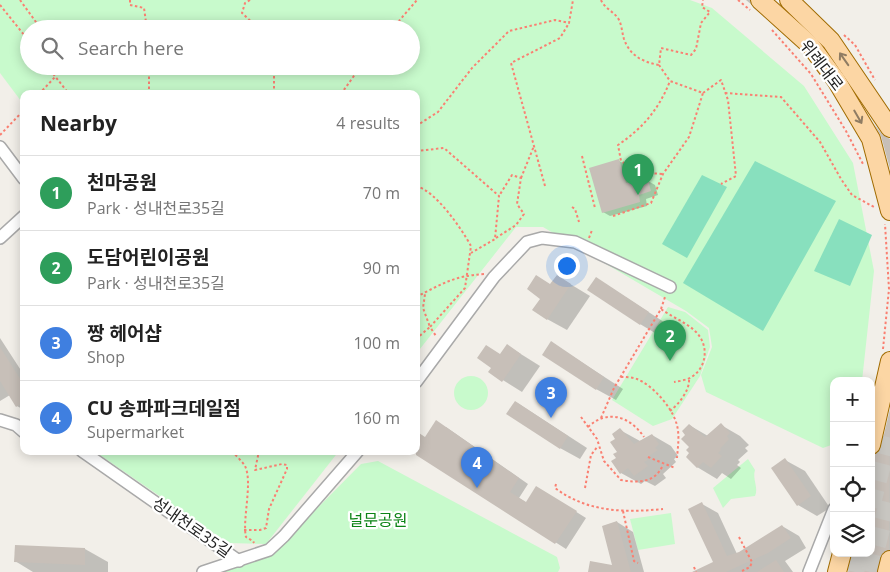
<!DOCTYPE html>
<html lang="en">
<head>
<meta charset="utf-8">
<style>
	:root { --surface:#fff; --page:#f6f6f6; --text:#222; --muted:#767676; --line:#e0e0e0; --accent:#d40000 }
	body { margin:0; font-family:"Open Sans","Noto Sans KR",sans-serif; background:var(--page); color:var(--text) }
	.controls { position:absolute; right:15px; bottom:15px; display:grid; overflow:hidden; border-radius:10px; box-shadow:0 2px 12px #0003 }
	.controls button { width:45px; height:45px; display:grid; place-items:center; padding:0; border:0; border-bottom:1px solid var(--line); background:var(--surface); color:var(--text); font:25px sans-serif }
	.you { position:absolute; left:566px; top:265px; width:18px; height:18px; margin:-12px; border:4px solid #fff; border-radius:50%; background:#1a73e8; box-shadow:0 0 0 8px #1a73e833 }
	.badge { display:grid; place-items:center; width:32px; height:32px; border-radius:50%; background:var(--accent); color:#fff; font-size:16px; font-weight:700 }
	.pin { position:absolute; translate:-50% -41px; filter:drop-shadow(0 1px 2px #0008) }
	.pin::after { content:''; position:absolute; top:26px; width:18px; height:15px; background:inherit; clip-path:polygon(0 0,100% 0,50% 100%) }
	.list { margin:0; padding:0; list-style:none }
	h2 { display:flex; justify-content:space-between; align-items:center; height:65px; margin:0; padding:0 20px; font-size:21px }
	h2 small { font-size:16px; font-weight:400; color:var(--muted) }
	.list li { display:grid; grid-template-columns:32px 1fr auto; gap:15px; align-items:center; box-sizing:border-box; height:75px; padding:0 20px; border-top:1px solid var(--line) }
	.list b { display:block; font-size:19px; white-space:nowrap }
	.list p { margin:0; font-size:16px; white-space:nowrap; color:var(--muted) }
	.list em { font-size:16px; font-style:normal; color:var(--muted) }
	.icon { flex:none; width:28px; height:28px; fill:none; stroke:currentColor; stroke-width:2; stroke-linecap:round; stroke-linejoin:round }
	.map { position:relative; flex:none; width:890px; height:572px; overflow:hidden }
	.search { position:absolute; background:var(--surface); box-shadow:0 2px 12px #0003; left:20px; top:20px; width:400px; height:55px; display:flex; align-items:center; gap:12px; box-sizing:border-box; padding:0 18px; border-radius:28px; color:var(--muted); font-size:19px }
	.panel { position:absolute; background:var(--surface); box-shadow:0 2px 12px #0003; left:20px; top:90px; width:400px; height:365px; border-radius:10px }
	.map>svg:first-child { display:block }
</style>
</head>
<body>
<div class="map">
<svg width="890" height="572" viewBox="0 0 890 572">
	<rect width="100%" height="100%" fill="#f2efe9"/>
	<g fill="#c8facc" fill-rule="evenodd">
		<path d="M0,0H690L712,8L804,86L853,163L874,271L862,381H834V444L823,448L706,392L701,375L712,347L709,328L686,311L543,227H516L416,354V94H24V105L0,73ZM29,29H411V66H29Z"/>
		<path d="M668,307L685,312L708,330L710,347L700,376L672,419L653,426L612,400Z"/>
		<circle cx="471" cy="393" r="17"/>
		<path d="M94,451H339L266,544L228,543Z"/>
		<path d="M748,459L755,470C752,479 759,488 755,496L731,499L723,508L713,488Z"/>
		<path d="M378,461L557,557L560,568L558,572H219L271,555L361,464Z"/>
		<path d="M671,513L675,544L638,550L630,519Z"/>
	</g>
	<g fill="#88e0be">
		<path d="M755,161L836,201L763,331L683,283Z"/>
		<path d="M702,175L727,187L687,258L662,244Z"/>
		<path d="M839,219L872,235L850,286L814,271Z"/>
	</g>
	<g fill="#0003">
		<path d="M746,0H751L752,5Z"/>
		<path d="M619,161L627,165L632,183L648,181L655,185L658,195L646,199L647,206L610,216L603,212Z"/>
		<path d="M557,276L590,296L567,330L547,319L542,298Z"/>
		<path d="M596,278L667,324L660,336L640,324Z"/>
		<path d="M0,338L24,375V410L17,406L10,395L0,401Z"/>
		<path d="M552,343L623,389L616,400L596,389Z"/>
		<path d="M508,346L540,366L522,392L490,372Z"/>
		<path d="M516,402L587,448L580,459L560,448Z"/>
		<path d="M890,415V550L883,553L878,572H849L871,553L883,448Z"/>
		<path d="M689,425L708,436L721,425L740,436L749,445L745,448L748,451L738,460L740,462L737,465L741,468L731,479L722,473L717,479L697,467L687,435Z"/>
		<path d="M446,427L528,484L519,498L527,503L546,493L586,518L566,549L413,451H416L426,438Z"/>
		<path d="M620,430L640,441L652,435L671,446L678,456L674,459L676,462L663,474L666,478L655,486L645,481L641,484L621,473L617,439Z"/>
		<path d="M785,460L805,471L830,508L817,516L798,505Z"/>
		<path d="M702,504L718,513L737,554L782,526L799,536L806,548L785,561L793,572H693L715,563Z"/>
		<path d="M617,522L633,532L644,572H616Z"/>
		<path d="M16,546L85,549L108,562V572H33L15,561Z"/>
	</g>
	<g fill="#c7bfb8">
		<path d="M874,124L882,134L890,139V169L881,136Z"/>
		<path d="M619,159L626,183L648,180L651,191L639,195L640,202L602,213L589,168Z"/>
		<path d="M536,275L550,284L557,275L571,284L547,320L532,310L540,299L527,289Z"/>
		<path d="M596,277L649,312L640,325L587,290Z"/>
		<path d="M551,341L604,377L596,390L542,355Z"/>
		<path d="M507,344L521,354L502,382L488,372L491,368L477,358L486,345L500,354Z"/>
		<path d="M0,347L24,385V402L16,407L0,381Z"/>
		<path d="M515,401L568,436L560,449L506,414Z"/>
		<path d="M890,409L889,550L880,557L877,572H848L852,553H871V468L874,455L881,447Z"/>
		<path d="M436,420L519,478L510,492L526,502L536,486L577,511L555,544L416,455V431L425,437Z"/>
		<path d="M721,423L730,433L727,436L729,439L720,449L721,450L718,453L722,456L711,468L703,462L697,468L686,457L689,453L686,450L689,447L681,439L685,435L682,431L689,424L705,437Z"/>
		<path d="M620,428L634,444L652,434L659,444L655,448L658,450L646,458L648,460L644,462L648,466L634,476L628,468L620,474L611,461L616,458L613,454L617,452L610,442L615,439L612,434Z"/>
		<path d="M785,458L811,496L797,506L771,468Z"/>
		<path d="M702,502L727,556L739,552L782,525L791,538L768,553L726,572H692L713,562L688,509Z"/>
		<path d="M617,521L631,572H588L590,561L612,565L602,526Z"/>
		<path d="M15,545L85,548V565L14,562Z"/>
		<path d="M776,560L784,572H757Z"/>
	</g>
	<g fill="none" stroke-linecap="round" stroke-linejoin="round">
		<g stroke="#c8c6c1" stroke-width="18" stroke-dasharray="18 9" stroke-linecap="butt">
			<path d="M871,507L890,434"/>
			<path d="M855,572L860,553"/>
			<path d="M870,572L890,494"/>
		</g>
		<defs>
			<g id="minor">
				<path d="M0,147L24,179"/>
				<path d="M0,238L24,216"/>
				<path d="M416,382L494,277L527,242L542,238L575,242L670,287"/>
				<path d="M0,420L16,425L24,432"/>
				<path d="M82,451L239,561"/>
				<path d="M203,572L269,550L284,536L358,451"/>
				<path d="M809,572L834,509"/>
			</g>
			<g id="primary">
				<path d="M760,0L811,46L836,80L871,139L890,211"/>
				<path d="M789,0L831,41L890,128"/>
				<path d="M871,445L890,361"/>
				<path d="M837,572L842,553"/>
				<path d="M887,572L890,560"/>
			</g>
		</defs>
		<use href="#minor" stroke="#a9a9a9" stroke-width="14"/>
		<use href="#primary" stroke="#a06b00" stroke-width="20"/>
		<g stroke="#fa8072" stroke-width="2" stroke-dasharray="2.5 2.5" stroke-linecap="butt">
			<path d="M20,0L41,29"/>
			<path d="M130,0V5L144,8L147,29"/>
			<path d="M250,0L245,3L242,13L259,29"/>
			<path d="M601,0C605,9 615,12 619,20C622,26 622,33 624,39C630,56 643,62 659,65L661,48L691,55L696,49L701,23L710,12L702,7L703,0"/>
			<path d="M738,0L750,10"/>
			<path d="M0,5L29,41"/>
			<path d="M392,29L417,0"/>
			<path d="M772,30L811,74L846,131L863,164"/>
			<path d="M844,35L855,45L875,80"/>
			<path d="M47,66L69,94"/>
			<path d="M274,66V94"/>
			<path d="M703,93L721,80L728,100L736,176L721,184"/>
			<path d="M725,93L781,97L820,142L841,179L852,195L874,207"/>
			<path d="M39,94L55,77"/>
			<path d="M149,94V66"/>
			<path d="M341,94L361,66"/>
			<path d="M416,126L438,112L472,68L509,31L555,20L569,23L573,0"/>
			<path d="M0,135L24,110"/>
			<path d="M416,151L444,148L499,196L495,239L471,253"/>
			<path d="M582,156L595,208"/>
			<path d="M662,174L637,172L621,161L618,145C643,128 659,109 670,81"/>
			<path d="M521,178L534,146"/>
			<path d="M416,186C436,191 461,228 471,246L465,288L430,327L436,336"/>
			<path d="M545,186L511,63L560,38L569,23"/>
			<path d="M572,207L575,209L579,222"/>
			<path d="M613,216L651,203L663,174L689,137L703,93L670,81L659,65"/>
			<path d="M496,238L516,225L524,214L517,204L521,178L512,175L499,196"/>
			<path d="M589,238L592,230"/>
			<path d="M416,297C442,284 453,276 484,274"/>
			<path d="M661,309L665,297"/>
			<path d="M416,339L430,327L423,308L425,294"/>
			<path d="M883,349L889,289L885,224"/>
			<path d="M621,377C626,377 632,377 637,379C652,385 671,406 676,422C680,433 678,446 677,458"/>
			<path d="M670,411C679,404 690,390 689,379"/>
			<path d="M581,417L597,439L604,461L621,480C639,483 655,483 663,465"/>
			<path d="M601,418L614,388L661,309C672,317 686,322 696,332C709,345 707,366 693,376C688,380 680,381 674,382"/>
			<path d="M588,427C607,409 630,416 644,437"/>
			<path d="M232,451C236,456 242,461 245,466C253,482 242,520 246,537L253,541L254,543"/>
			<path d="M648,457L675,468"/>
			<path d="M556,484L555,488C587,512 624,513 663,509"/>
			<path d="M585,488L591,455L598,446"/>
			<path d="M623,511L634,561L638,563"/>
			<path d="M244,530H260L266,528L269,509L287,469V465L282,464L255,470L259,451"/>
			<path d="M739,537L752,562L750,567L740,572"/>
			<path d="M694,567L696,572"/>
		</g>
		<use href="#minor" stroke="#fff" stroke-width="11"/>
		<use href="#primary" stroke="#fcd6a4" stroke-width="18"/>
	</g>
	<defs><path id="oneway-shaft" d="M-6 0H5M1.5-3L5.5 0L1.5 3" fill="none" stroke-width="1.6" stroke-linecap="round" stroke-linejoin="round" transform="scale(1.25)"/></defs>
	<g stroke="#8f7c63">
		<use href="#oneway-shaft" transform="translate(844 59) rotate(-125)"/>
		<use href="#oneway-shaft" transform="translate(858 117) rotate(60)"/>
	</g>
	<g text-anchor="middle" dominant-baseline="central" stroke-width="4.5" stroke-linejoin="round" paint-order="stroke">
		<g font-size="16" fill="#222" stroke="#fff">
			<text transform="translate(822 65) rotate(52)">위례대로</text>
			<text transform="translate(192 527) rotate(35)">성내천로35길</text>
		</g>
		<g font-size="16" fill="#0c8416" stroke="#fff">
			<text x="378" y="520">널문공원</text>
		</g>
	</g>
</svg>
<div class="controls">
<button>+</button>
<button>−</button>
<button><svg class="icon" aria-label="locate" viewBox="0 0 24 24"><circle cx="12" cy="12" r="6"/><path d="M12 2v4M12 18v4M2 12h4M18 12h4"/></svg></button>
<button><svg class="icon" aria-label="layers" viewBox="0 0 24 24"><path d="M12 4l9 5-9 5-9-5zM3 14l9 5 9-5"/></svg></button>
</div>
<div class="you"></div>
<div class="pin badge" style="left:638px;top:195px;background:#2e9e5b">1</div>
<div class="pin badge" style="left:670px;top:361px;background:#2e9e5b">2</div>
<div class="pin badge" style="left:551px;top:418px;background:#3f7fe0">3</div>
<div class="pin badge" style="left:477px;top:488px;background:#3f7fe0">4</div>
<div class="search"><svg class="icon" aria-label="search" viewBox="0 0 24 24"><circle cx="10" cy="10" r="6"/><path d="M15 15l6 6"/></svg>Search here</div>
<section class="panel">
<h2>Nearby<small>4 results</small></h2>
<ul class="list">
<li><span class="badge" style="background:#2e9e5b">1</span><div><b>천마공원</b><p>Park · 성내천로35길</p></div><em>70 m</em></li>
<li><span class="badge" style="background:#2e9e5b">2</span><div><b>도담어린이공원</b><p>Park · 성내천로35길</p></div><em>90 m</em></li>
<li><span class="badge" style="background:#3f7fe0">3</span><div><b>짱 헤어샵</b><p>Shop</p></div><em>100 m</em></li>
<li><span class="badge" style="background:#3f7fe0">4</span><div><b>CU 송파파크데일점</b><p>Supermarket</p></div><em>160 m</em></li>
</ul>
</section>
</div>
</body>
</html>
